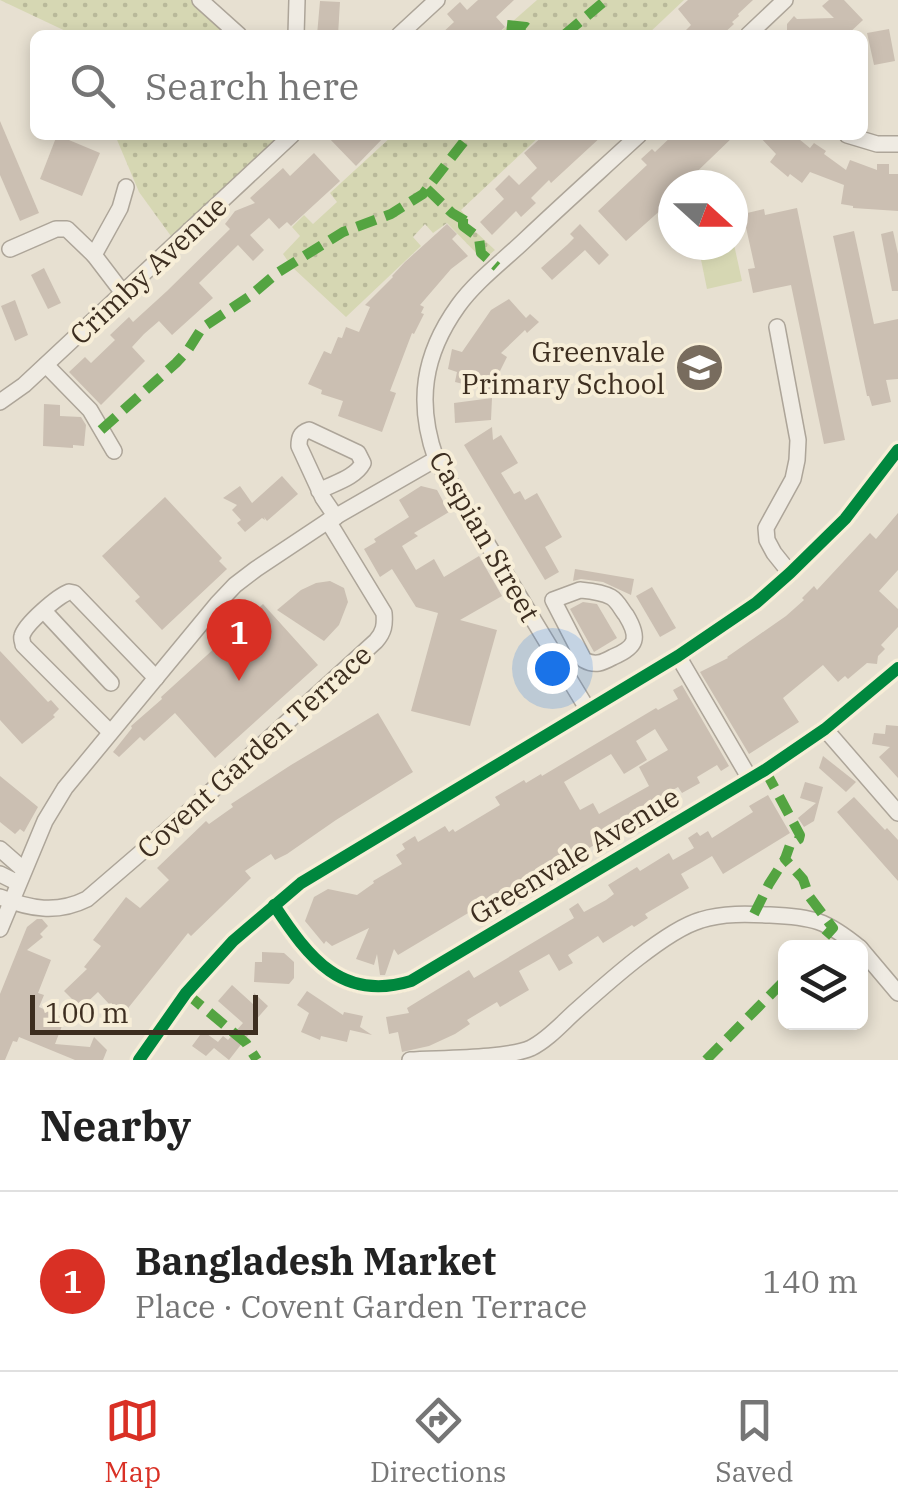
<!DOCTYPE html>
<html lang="en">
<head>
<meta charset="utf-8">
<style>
	:root { --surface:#fff; --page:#f6f6f6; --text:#222; --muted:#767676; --line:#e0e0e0; --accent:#d93025 }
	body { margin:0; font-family:"IBM Plex Serif",serif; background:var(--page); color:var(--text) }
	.controls { position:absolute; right:30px; bottom:30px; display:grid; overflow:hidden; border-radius:15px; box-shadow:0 5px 15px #0003 }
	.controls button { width:90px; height:90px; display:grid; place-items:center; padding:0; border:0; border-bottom:2px solid var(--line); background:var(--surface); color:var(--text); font:50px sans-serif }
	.compass { position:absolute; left:658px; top:170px; width:90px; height:90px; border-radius:50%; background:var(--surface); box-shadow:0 5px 15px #0003; rotate:111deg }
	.scale { position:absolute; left:30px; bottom:25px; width:228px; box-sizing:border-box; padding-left:10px; border:5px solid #3d2e20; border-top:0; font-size:28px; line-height:35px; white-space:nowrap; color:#3d2e20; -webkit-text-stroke:8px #f7eed8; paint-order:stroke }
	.you { position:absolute; left:552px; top:668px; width:35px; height:35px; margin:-25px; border:8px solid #fff; border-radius:50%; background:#1a73e8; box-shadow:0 0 0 15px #1a73e833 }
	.badge { display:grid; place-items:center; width:65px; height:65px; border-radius:50%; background:var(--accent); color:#fff; font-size:32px; font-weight:700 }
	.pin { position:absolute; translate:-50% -82px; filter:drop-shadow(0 2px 5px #0008) }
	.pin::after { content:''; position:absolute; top:52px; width:35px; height:30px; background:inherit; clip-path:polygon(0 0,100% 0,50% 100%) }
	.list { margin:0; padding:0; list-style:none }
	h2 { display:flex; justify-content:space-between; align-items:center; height:130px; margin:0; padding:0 40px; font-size:42px }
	h2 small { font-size:32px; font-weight:400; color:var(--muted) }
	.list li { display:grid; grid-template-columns:65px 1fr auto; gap:30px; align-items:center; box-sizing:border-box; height:180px; padding:0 40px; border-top:2px solid var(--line) }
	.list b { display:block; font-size:38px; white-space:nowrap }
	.list p { margin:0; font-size:32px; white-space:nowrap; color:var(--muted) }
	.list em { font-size:32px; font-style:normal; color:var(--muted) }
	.icon { flex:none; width:55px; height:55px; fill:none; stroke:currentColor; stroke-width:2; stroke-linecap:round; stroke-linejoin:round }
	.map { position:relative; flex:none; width:898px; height:1060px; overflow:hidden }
	.search { position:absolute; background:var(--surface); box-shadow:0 5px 15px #0003; left:30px; right:30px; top:30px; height:110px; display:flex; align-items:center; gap:25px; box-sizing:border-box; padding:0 35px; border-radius:15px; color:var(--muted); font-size:38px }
	.sheet { height:310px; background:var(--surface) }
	nav { display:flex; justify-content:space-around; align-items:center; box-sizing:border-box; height:140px; border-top:2px solid var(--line); background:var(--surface); font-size:28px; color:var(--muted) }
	nav a { display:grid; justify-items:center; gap:5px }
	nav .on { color:var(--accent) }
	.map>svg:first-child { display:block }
</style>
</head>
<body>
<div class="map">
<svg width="898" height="1060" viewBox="0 0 898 1060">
	<defs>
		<pattern id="grass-dots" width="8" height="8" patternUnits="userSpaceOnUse" patternTransform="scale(2.5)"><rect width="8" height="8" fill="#d6d7b3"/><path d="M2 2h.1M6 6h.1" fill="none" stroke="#b9b99a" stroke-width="1.8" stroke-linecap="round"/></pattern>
	</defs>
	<rect width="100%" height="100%" fill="#e7e0d1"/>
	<g fill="url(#grass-dots)">
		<path d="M0,0H198L237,35H74Z"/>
		<path d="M537,0H684L647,35H497Z"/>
		<path d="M115,135H293L176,243L139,192Z"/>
		<path d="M402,135H541L461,210L469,220L465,225L477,233L495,250L483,260L447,223L433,233L425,224L413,237L421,246L346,317L292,267L283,254L300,236L292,227L304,215L313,224L337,202L330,193L392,136L397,140Z"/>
	</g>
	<path fill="#d6d7b3" d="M733,240L742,281L707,289L698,245H733Z"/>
	<g fill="#cbbfb2" fill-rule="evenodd">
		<path d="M478,0H514L496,17L505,27L496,35H440L454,22L447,14L460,2L467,10Z"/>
		<path d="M688,0H753L738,14L739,16L732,22L734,24L722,35H681L691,25L678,9Z"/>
		<path d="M829,0H844L863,20L847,35H787V24L794,16L797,19L834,18L822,6Z"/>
		<path d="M320,1L340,2L338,35H317Z"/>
		<path d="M889,29L895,61L874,65L867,33Z"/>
		<path d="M0,121L39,213L20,221L0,175Z"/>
		<path d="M57,135L100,153L82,196L40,179Z"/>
		<path d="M326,135H386L356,166Z"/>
		<path d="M544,135H603L551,183L549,180L531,198L536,203L521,217L516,211L492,235L480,222L504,199L495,189L509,175L519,185L537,168L524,153Z"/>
		<path d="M673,135H735L683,185H673V199L626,241L598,211L647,165L641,159L652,149L655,152Z"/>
		<path d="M758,135H794L810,148L814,143L826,151L824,154L846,170L850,160L877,170V164H889V174H898V211L853,208V206L841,204L844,185L810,172L802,183L790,174L788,177L770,162L776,154Z"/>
		<path d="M314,153L340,181L291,226L287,222L279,229L269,218L250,235L264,250L253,261L238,245L199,283L213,298L172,335L159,321L144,334L132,347L145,361L101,405L69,372L85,357L91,363L115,340L110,335L129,317L133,322L167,291L230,229L225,224L235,211L255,203L250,198L283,168L290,176Z"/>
		<path d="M797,208L845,440L824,444L791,285L753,293L748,269L755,268L743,214L764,209L765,215Z"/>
		<path d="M447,224L457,234L452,239L468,256L451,269L420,305L424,307L421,313L424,314L414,334L412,333L390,391L396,393L382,432L338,416L343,401L321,394L322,390L308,384L324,351L331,354L338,337L342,338L346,327L359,332L370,307L365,305L393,277L392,276L405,262Z"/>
		<path d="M580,224L609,255L599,265L585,250L552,280L541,268L567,245L574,238L570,234Z"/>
		<path d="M854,231L874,324L898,319V379L886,380L891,402L872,406L869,396H867L833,236Z"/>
		<path d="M893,231L898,254V291H892L881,234Z"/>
		<path d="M44,268L61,303L48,309L31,275Z"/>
		<path d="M509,299L526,318L530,314L539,322L527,333L525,330L501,353L507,357L493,385L492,391L455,382L457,372L448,369L452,349L462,352L491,310Z"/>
		<path d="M15,300L28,335L15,341L1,306Z"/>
		<path d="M492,398L491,420L455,423L454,403Z"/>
		<path d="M44,404L60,405V416L81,417L86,425L84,446L73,445V448L43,446Z"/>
		<path d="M492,427L493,440L501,435L518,463L501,473L514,494L520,491L525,500L537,493L562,537L545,547L559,572L545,580L464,445Z"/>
		<path d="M282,476L298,494L267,521L264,517L265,520L262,518L245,532L237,523L241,520L232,510L237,505L223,498L240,486L252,503Z"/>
		<path d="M421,486L437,490L449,512L414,533L418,536L402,546L416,570L434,559L444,577L479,556L502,596L460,620L497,630L470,726L411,711L438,613L416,607L392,569L380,577L364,549L376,542L374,539L409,517L399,500Z"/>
		<path d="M165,497L222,558L219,561L227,569L162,630L135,601L140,597L102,556Z"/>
		<path d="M898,513V570L879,591L898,609V627L881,645L885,649L878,656L877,664L867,663L848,679L845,676L838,682L823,665L783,698L799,722L749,754L700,672L728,658L727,657L786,616L804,600L802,598L814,586L817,590L870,533L876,539Z"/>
		<path d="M575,569L634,579L631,595L603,582L581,579L573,581Z"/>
		<path d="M330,581L344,588L348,602L339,625L324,641L277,610L301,590L316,583Z"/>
		<path d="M652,587L676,628L660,637L636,596Z"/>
		<path d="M583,602L597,604L617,638L594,652L570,609Z"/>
		<path d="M263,604L318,665L215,758L175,713L144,741L140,737L119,757L113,752L132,728L131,726L162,699L161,697Z"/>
		<path d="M0,651L48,702L51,700L59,709L53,715L55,717L22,744L0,720Z"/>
		<path d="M682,685L729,766L721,771L717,765L697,777L700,783L682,793L678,787L628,817L631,822L554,870L556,874L536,886L530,876L398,955L394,949L385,975H380L377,954L374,965L356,959L369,928L332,946L326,941L324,944L305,921L314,897L328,889L357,895L374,883L373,881L402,864L396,855L405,849L402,844L415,836L418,842L445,826L449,832L453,829L455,832L500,805L495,797L524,780L526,783L541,774L542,776L656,708L658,710L678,699L673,690ZM655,729L668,750L639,767L649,786L599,814L593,803L580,810L564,782L611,754L624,774L647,760L636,741Z"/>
		<path d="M378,713L413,772L336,820L287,854L275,860L271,854L245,871L251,878L191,936L188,933L121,1017L98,992L81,1008L64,991L87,969L84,967L101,946L93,940L126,897L140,908L169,880L157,868L206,821L209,824L233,807L231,804L291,765Z"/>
		<path d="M886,725L898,726V778L879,757L890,747L872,744L874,733L885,734Z"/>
		<path d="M823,756L856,782L846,792L819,768Z"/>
		<path d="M0,776L38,807L24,832L20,829L15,834L0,822Z"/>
		<path d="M805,782L823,787L814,821L804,827L798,818L816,803L800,798Z"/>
		<path d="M768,795L790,833L723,874L712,856L702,862L681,874L689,888L645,914L648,918L634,927L632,925L603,943L598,936L568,955L573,963L559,971L549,954L519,971L529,990L500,1007L497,1002L467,1020L470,1024L455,1034L429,1046L402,1052L398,1032L389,1034L386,1017L409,1013L407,1008L469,970L474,978L574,918L569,909L578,903L584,912L606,900L614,894L608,885L637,867L640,871L669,853L673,860L694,848L688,838L697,832L700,836L708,831L712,838L753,812L749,806Z"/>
		<path d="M854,797L885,830L887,828L898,840V881L837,812Z"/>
		<path d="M37,919H42L48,926L40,934L43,937L27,950L51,960L38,993L44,995L39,1007L65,1018L55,1044L90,1047L94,1037L107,1050L103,1060H75L19,1037L17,1042L13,1041L5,1060H0V994L27,927Z"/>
		<path d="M262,952L284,953L294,962V978L289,984L254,982L255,962H262Z"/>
		<path d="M232,985L253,1004L254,993L268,1006L254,1022L257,1024L229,1060L214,1048L206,1056L192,1046L203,1031L218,1042L223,1036L228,1040L243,1023L218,1001Z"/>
		<path d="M307,991L343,1015L344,1012L363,1016L360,1027L372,1035L350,1030L347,1042L321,1036L320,1040L301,1032L309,1013L297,1005Z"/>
	</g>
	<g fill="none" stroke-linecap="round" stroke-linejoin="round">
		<defs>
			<g id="minor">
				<path d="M200,0L239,35"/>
				<path d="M296,35L297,0"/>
				<path d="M399,35L437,0"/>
				<path d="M748,35L785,0"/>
				<path d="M847,135L877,144H898"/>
				<path d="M10,249L56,229H67L94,255L123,293"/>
				<path d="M94,255L120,208L126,187"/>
				<path d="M777,327L798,440L797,460L793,479L766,528L767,540L774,553L790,573"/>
				<path d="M46,365L90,410L114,451"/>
				<path d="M0,402L24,385L292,135"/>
				<path d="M319,491C334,483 355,478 363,463L358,453L309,430C300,433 299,438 299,446L323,498L336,517"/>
				<path d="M580,590C590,591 602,592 611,597C618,601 621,609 626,615C640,638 637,647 613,657C602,663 595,666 584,660L553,600Z"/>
				<path d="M44,611L111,683"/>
				<path d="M678,656L750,779"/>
				<path d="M588,710L436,459C416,403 423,355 458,306C476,281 503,261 525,240C562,205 601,170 639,135"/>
				<path d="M825,729L898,813"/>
				<path d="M110,732L23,645C23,642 21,639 22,636C25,624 58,596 69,592L74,593L156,678"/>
				<path d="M0,849L24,870"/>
				<path d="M0,874L18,883"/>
				<path d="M0,897C30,909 57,914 87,899L194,807L376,641C384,632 385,625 384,613L328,521"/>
				<path d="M274,905C309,958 342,1002 411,981L765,770L825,729L898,668"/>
				<path d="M0,929L45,821L65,788L217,604L235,585L256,569L328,521L436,459"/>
				<path d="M860,948L898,993"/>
				<path d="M139,1060L186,993L233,941L301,883L678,656L756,603L790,573L845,519L898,450"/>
				<path d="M410,1060C440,1058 506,1059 531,1048C549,1039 563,1022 578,1009C607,983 666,930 701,920C723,913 748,914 770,915C813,917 826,920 860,948"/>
			</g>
		</defs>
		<use href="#minor" stroke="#ada599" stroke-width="18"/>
		<use href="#minor" stroke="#efebe3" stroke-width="15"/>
		<g stroke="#54a441" stroke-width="10" stroke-dasharray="20 10" stroke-linecap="butt">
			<path d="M507,25L526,27L536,35"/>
			<path d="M564,35L606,0"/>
			<path d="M427,189L452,213L467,222"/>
			<path d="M463,219V226L479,238L481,253L497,267"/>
			<path d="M101,430L176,363L188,350L202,328L250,296L277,273L343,232L391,214L423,194L469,135"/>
			<path d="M765,770L800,835L799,839L790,845L785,859L803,879L809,896L833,928L815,948"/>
			<path d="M754,914L769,884L785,859"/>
			<path d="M186,993L246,1043L257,1060"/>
			<path d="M706,1060L786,979"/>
		</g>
		<defs>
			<g id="cycleway">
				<path d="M274,905C309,958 342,1002 411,981L765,770L825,729L898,668"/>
				<path d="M139,1060L186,993L233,941L301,883L678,656L756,603L790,573L845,519L898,450"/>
			</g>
		</defs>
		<use href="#cycleway" stroke="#f7eed8" stroke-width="19"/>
		<use href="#cycleway" stroke="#00873e" stroke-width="12"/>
	</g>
	<defs>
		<symbol id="school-disc" viewBox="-11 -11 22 22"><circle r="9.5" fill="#786c5e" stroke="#f7eed8"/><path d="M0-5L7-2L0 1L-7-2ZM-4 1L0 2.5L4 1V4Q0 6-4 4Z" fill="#fff"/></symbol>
	</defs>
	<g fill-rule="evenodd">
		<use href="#school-disc" x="672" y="340" width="55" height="55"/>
	</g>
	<g text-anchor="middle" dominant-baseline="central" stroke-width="8" stroke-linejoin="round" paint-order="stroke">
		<g font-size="28" fill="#3d2e20" stroke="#f7eed8">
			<text transform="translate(148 270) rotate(-43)">Crimby Avenue</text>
			<text transform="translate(485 536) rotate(60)">Caspian Street</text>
			<text transform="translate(254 751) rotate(-42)">Covent Garden Terrace</text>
			<text transform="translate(574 855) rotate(-31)">Greenvale Avenue</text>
		</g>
		<g font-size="28" fill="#3d2e20" stroke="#f7eed8" text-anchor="end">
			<text x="665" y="351">Greenvale<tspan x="665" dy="32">Primary School</tspan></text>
		</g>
	</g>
</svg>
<div class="controls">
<button><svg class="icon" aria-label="layers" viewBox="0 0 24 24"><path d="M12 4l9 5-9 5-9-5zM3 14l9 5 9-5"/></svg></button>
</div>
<svg class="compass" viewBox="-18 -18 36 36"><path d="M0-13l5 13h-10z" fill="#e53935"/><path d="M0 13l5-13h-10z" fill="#767676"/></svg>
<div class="scale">100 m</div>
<div class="you"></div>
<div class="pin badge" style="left:239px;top:681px">1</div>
<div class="search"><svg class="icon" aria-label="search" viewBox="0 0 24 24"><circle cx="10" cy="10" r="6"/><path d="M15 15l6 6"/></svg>Search here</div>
</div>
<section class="sheet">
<h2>Nearby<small></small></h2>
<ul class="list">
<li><span class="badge">1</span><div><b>Bangladesh Market</b><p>Place · Covent Garden Terrace</p></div><em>140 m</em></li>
</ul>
</section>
<nav>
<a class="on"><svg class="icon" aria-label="map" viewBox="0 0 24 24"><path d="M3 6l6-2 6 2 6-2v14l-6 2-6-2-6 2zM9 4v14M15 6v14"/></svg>Map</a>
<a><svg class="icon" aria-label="directions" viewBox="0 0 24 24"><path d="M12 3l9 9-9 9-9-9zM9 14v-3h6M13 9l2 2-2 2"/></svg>Directions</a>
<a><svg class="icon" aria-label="saved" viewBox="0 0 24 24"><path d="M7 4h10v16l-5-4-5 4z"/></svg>Saved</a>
</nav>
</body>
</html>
